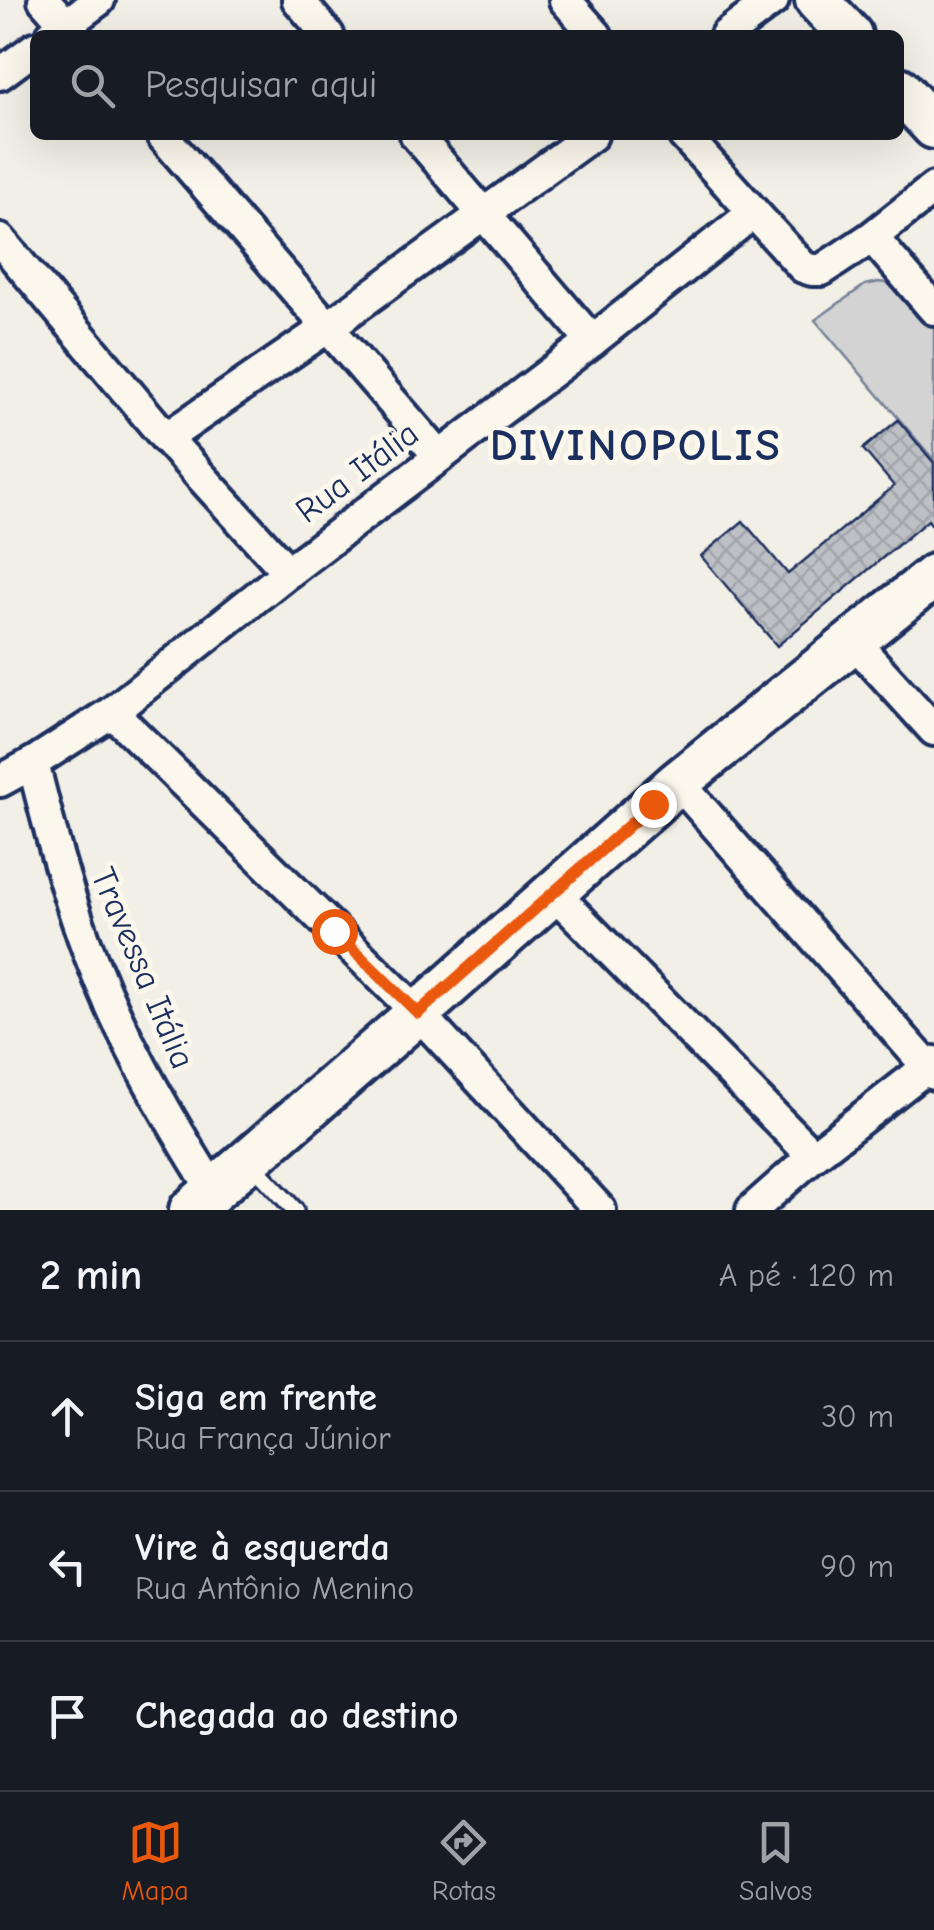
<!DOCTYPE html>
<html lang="pt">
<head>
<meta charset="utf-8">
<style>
	:root { --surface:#171b24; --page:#242831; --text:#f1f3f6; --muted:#9ea1a6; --line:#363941; --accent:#ea580c }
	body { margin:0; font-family:"Comic Neue",sans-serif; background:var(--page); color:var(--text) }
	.stop { position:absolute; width:30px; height:30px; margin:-22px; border:8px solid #ea580c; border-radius:50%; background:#fff }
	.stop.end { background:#ea580c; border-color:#fff; box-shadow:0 2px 10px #0008 }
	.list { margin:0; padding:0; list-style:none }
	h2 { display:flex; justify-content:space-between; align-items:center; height:130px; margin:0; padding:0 40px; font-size:42px }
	h2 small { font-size:32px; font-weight:400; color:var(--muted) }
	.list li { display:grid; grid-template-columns:65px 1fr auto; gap:30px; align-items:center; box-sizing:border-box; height:150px; padding:0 40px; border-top:2px solid var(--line) }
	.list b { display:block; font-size:38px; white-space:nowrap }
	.list p { margin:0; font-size:32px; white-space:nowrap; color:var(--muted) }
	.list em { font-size:32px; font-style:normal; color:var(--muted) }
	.icon { flex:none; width:55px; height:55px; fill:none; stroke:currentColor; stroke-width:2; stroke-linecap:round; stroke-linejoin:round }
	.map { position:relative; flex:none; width:934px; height:1210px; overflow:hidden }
	.search { position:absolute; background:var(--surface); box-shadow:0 10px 40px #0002; left:30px; right:30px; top:30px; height:110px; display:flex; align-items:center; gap:25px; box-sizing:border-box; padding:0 35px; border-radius:15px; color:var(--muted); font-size:38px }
	.sheet { height:580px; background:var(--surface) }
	nav { display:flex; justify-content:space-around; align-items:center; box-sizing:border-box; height:140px; border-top:2px solid var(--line); background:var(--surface); font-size:28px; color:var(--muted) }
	nav a { display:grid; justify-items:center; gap:5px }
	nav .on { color:var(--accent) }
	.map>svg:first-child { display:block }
</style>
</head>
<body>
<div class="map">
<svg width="934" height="1210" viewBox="0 0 934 1210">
	<defs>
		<pattern id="building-cross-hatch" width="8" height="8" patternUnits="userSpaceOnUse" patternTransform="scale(2.5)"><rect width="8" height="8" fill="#bdc0c4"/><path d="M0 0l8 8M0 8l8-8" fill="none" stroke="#a2a5ab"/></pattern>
	</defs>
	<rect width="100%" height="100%" fill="#f2efe6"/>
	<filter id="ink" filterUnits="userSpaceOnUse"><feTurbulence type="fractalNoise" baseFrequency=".01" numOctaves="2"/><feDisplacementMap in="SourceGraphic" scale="20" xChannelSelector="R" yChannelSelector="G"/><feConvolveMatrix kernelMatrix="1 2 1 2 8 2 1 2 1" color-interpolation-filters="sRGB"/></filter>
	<g filter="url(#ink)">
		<path fill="#d2d3d2" stroke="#768198" stroke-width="2.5" d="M879,282L897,285L934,327V460L815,320L865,285Z"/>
		<path fill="url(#building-cross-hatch)" stroke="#1b2f5e" stroke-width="2.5" d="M898,420L934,463V528L928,520L777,646L701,556L743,521L788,574L894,486L863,449Z"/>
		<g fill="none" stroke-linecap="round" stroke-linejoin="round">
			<defs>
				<path id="lane" d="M251,1163L295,1210"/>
				<g id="street">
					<path d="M44,0L75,35"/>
					<path d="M298,0L328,35"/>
					<path d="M565,0L596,35"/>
					<path d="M52,35L99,0"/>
					<path d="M726,35L773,0"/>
					<path d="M0,74L35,48"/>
					<path d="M162,135L439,456"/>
					<path d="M416,135L592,341"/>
					<path d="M684,135L803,267L812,270H822L872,237L934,188"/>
					<path d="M872,237L934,309"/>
					<path d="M0,240L166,438L288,572"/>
					<path d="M166,438L328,327L592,135"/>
					<path d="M853,641L934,730"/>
					<path d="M112,712L418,1013L600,1210"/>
					<path d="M33,763C48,823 63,881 84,939C116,1028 163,1110 213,1190"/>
					<path d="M0,781L33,763L112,712L288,572L592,341L753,213"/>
					<path d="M678,782L934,1074"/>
					<path d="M554,893L813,1156"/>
					<path d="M752,1210L813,1156L934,1062"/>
				</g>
				<g id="secondary">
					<path d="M817,0L850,35"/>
					<path d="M899,89L934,127"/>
					<path d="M191,1210L418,1013L678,782L934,576"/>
				</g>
			</defs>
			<use href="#lane" stroke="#1b2f5e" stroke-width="22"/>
			<use href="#street" stroke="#1b2f5e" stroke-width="38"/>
			<use href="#secondary" stroke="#1b2f5e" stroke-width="50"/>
			<use href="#lane" stroke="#fbf7ec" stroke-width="15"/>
			<use href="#street" stroke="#fbf7ec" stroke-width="30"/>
			<use href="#secondary" stroke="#fbf7ec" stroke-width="42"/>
		</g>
	</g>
	<g fill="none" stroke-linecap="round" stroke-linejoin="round" filter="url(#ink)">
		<path stroke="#ea580c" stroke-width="12" d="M334,931L418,1013L653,804"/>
	</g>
	<g text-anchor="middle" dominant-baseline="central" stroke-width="10" stroke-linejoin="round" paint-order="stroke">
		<g font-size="35" fill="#1b2f5e" stroke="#fbf7ec">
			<text transform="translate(357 472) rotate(-37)">Rua Itália</text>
			<text transform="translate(143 968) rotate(67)">Travessa Itália</text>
		</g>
		<g font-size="45" font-weight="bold" letter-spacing="2.5" fill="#1b2f5e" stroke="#fbf7ec">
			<text x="636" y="445">DIVINOPOLIS</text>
		</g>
	</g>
</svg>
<div class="stop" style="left:334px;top:931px"></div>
<div class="stop end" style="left:653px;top:804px"></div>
<div class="search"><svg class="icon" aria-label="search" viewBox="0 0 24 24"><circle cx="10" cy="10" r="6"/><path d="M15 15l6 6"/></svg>Pesquisar aqui</div>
</div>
<section class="sheet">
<h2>2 min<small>A pé · 120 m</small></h2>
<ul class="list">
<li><svg class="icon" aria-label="ahead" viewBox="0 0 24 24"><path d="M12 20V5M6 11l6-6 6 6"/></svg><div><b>Siga em frente</b><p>Rua França Júnior</p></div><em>30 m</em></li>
<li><svg class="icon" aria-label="left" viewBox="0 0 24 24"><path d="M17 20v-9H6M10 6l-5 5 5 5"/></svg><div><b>Vire à esquerda</b><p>Rua Antônio Menino</p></div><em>90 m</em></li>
<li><svg class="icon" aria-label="arrive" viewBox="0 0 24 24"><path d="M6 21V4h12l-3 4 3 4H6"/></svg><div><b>Chegada ao destino</b></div></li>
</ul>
</section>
<nav>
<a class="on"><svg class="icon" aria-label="map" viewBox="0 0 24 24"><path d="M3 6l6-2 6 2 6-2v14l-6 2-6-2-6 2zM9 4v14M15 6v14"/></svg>Mapa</a>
<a><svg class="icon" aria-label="directions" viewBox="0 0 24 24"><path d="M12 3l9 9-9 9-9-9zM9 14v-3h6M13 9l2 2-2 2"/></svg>Rotas</a>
<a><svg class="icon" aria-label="saved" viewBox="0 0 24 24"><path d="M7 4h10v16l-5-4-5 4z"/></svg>Salvos</a>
</nav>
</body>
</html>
